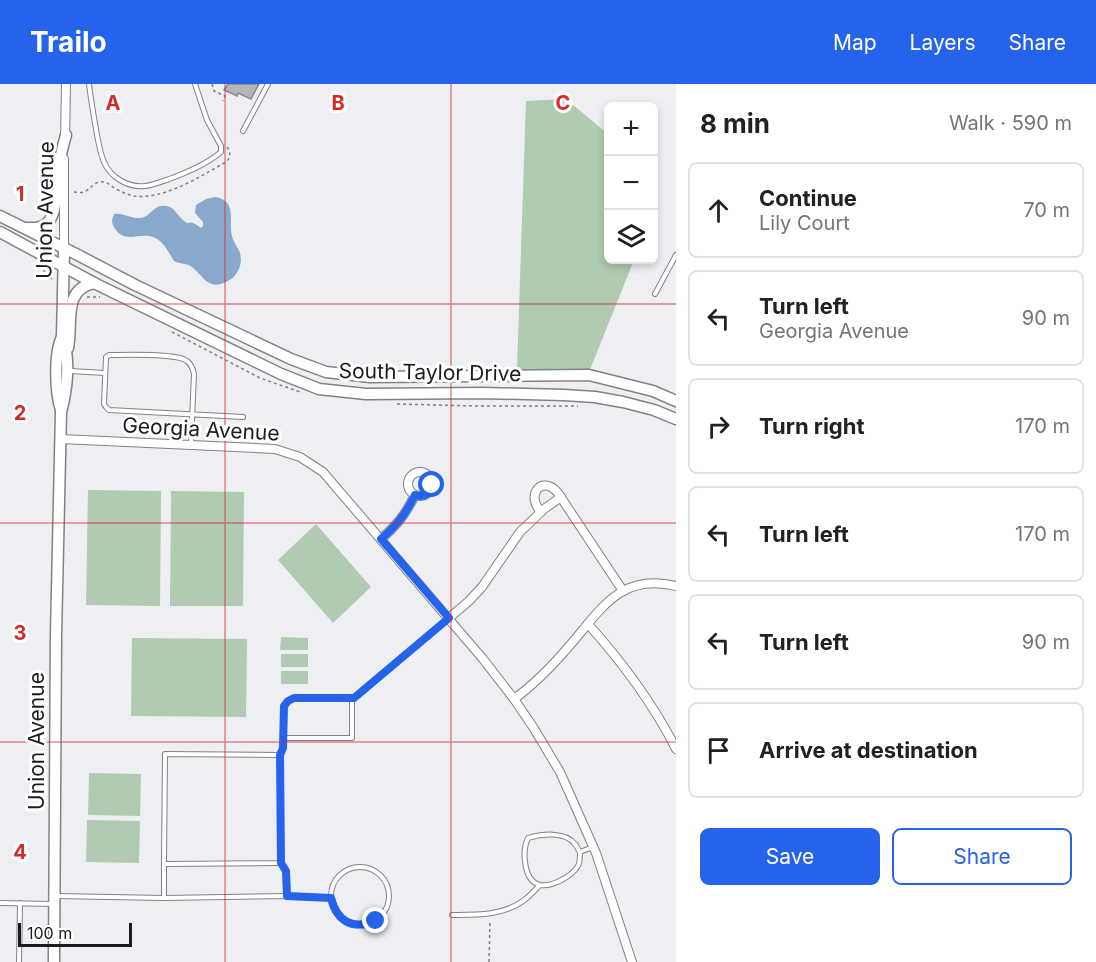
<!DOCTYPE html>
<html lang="en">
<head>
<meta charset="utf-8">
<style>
	:root { --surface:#fff; --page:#f2f2f2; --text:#202124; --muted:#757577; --line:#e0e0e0; --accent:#2563eb }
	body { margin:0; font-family:Inter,sans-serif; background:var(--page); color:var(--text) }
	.controls { position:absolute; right:18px; top:18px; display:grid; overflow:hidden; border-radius:9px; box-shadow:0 3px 9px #0003 }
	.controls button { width:54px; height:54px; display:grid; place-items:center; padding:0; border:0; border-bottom:2px solid var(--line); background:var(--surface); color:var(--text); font:30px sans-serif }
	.scale { position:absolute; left:18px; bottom:15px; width:114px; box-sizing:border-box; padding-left:6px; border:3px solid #1c1c1e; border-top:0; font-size:16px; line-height:21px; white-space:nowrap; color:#1c1c1e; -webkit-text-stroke:4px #fff; paint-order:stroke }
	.stop { position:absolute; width:18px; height:18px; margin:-14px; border:4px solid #2563eb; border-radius:50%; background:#fff }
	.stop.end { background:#2563eb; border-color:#fff; box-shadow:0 2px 6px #0008 }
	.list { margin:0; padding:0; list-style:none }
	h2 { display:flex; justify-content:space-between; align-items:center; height:78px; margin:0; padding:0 24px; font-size:26px }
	h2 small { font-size:20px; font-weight:400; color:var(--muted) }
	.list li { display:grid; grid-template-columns:39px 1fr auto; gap:18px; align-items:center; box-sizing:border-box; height:96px; margin:0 12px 12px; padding:0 12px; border:2px solid var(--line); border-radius:9px }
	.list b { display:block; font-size:22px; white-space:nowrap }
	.list p { margin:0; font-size:20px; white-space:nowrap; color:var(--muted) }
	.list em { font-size:20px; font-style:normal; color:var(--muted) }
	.actions { display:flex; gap:12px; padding:18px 24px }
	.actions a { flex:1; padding:14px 0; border:2px solid var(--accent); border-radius:9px; text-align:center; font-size:21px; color:var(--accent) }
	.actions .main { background:var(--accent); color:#fff }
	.icon { flex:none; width:33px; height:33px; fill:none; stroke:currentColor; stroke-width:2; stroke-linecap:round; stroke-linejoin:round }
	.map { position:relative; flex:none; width:676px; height:878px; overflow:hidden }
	header { display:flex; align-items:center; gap:36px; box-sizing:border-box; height:84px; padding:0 30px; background:var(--accent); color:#fff }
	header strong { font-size:28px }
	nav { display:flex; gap:33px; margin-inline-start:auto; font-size:21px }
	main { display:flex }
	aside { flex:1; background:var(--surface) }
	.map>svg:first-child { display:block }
</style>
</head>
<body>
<header>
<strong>Trailo</strong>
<nav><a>Map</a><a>Layers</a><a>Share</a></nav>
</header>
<main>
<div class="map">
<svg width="676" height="878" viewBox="0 0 676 878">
	<rect width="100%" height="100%" fill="#edeff3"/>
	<g fill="#b0cbb1">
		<path d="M566,15L608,50V176H634L589,288L517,285L526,17Z"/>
		<path d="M88,406L161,407L160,522L86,521Z"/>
		<path d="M171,407L244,408L243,522H170Z"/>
		<path d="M316,440L371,503L333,539L278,476Z"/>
		<path d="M281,553L308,554V566H280Z"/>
		<path d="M132,554L247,555L246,633L131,632Z"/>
		<rect x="281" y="570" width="27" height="13"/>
		<rect x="281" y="587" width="27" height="13"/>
		<path d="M89,689L141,690L140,732L88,731Z"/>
		<path d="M87,736L140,737L139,779L86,778Z"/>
	</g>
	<path fill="#88a9cc" d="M215,113C238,117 228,136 232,152C233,158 238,163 240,169C243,180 238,192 228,197C208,208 204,192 192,183C187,179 180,180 174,177C168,168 164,157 153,153C139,148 124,161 114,143C111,138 112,135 114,130C123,128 131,135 141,134C149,133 153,123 161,122C174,120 176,131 184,137C191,142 185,137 193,139C196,140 198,142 201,144L203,142V138L195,129L196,121L206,115Z"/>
	<path fill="#b4b6b9" stroke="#888a8e" stroke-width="1.5" d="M228,0H259L251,15L238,9L237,12L224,6Z"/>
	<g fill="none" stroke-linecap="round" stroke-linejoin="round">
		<defs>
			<g id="lane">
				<path d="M89,0C91,17 94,34 97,51C99,60 100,69 104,78C110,93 128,104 145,102C154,101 163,97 172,94C188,88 207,80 221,68V62L207,36L195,0"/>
				<path d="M243,47L268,0"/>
				<path d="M655,210L676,171"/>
				<path d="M70,287L105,289"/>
				<path d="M191,360C192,337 193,313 194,290C193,285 191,280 187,277C177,269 125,271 109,271L106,273L104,320L106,323L109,326L243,333"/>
				<path d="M283,654H352V615"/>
				<path d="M580,768C578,766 577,762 575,760C565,747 541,750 528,754C522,766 523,797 540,801C552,803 571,793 578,782C580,779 580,773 580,768L593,763"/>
				<path d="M281,779L286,787L287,812"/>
				<path d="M164,780L165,670L280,671"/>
				<circle cx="360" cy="812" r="29"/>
				<path d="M56,812L164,814L287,812L331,814"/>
				<path d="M164,814V780L281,779L280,671L283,664L284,623L288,617L294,614H354L449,534"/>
				<path d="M0,819L53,820"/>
				<path d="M452,831C476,831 502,832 523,817C529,813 535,806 540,801"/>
				<path d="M19,878L20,819"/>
			</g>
			<g id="street">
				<path d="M65,57L66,0"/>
				<path d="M64,164V75"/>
				<path d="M61,355L275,365L300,373L323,388L483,575L514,615L533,643L560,688L596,769L632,878"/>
				<circle cx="420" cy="400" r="12"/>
				<path d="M541,428C525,411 542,390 558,409L623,507"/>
				<path d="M381,455C398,440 405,431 415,411"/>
				<path d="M449,534L469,517L482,503L520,448L544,425L561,413"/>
				<path d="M588,540C622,578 653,619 676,665"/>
				<path d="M514,615C535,600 554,580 571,560C602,524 621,489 676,502"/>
			</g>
			<g id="secondary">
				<path d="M0,132L76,170L135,201L291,275L326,288L370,293L589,291L653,307L676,317"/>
				<path d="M26,144C33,144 42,145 48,138C58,127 55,106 57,92C59,78 62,65 66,51"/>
				<path d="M0,148L94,199L281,290L319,305L366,310L483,309L564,311L595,313L623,318L654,326L676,335"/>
				<path d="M68,264C73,240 62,205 94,199"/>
				<path d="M61,326C55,308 54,269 62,253"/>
				<path d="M54,878L56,551L61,328C67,306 71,274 62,253L64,164"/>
			</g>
		</defs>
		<use href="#lane" stroke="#808285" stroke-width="6"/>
		<use href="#street" stroke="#808285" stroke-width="10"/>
		<use href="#secondary" stroke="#808285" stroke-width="13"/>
		<g stroke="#7f8083" stroke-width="1.5" stroke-dasharray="3 3" stroke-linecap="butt">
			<path d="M212,0L214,7L225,12L223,17"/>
			<path d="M74,108C77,108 81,109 84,108C91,105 95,96 104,98C109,99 112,103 116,105C122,108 128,111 134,112C164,116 201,92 226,78C232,73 230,67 226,61"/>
			<path d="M40,180L44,186L46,193L53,195"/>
			<path d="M87,213H100"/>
			<path d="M172,248L260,294L300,308"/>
			<path d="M397,320L476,322H578"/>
			<path d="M489,878L490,836"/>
		</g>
		<use href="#lane" stroke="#fff" stroke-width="4"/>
		<use href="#street" stroke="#fff" stroke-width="8"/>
		<use href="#secondary" stroke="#fff" stroke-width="10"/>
	</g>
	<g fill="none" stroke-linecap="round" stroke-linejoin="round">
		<path stroke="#2563eb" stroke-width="8" d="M376,837C353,846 337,838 331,814L287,812L286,787L281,779L280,671L283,664L284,622L288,617L294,614H354L449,534L381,455C398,440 405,431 415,411C424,414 430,410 432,401"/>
	</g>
	<path fill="none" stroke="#d62828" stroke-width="1.5" stroke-opacity="0.55" d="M225,0V878M451,0V878M0,220H676M0,439H676M0,658H676"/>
	<g text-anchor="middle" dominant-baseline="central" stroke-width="6" stroke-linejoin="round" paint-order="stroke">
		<g font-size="21" fill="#1c1c1e" stroke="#fff">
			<text transform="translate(45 126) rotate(-89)">Union Avenue</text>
			<text transform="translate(430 288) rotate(1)">South Taylor Drive</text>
			<text transform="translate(201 345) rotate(3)">Georgia Avenue</text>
			<text transform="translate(36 657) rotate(-90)">Union Avenue</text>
		</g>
	</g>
	<g font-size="20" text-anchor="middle" font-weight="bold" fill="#d62828" stroke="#fff" stroke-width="6" stroke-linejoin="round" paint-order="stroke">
		<text x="113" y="26">A</text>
		<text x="338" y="26">B</text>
		<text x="563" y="26">C</text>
		<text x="20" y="117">1</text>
		<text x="20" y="336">2</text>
		<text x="20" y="556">3</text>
		<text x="20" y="775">4</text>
	</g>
</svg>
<div class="controls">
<button>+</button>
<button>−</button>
<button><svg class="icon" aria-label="layers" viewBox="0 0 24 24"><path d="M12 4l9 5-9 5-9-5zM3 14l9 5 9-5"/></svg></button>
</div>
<div class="scale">100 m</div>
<div class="stop" style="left:432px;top:401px"></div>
<div class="stop end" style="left:376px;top:837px"></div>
</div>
<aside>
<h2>8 min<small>Walk · 590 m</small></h2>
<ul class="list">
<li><svg class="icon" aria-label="ahead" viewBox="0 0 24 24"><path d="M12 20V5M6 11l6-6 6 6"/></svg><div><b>Continue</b><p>Lily Court</p></div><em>70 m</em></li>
<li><svg class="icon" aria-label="left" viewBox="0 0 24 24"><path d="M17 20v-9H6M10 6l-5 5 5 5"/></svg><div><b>Turn left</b><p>Georgia Avenue</p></div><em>90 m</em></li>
<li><svg class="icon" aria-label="right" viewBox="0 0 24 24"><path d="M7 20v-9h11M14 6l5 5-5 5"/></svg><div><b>Turn right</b></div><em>170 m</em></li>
<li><svg class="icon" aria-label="left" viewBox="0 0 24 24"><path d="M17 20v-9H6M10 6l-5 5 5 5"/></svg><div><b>Turn left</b></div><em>170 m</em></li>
<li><svg class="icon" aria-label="left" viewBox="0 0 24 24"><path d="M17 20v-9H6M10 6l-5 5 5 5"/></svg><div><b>Turn left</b></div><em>90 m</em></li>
<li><svg class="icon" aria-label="arrive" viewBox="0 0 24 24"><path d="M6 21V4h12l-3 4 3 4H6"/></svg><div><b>Arrive at destination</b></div></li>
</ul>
<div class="actions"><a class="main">Save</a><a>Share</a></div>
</aside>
</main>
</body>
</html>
